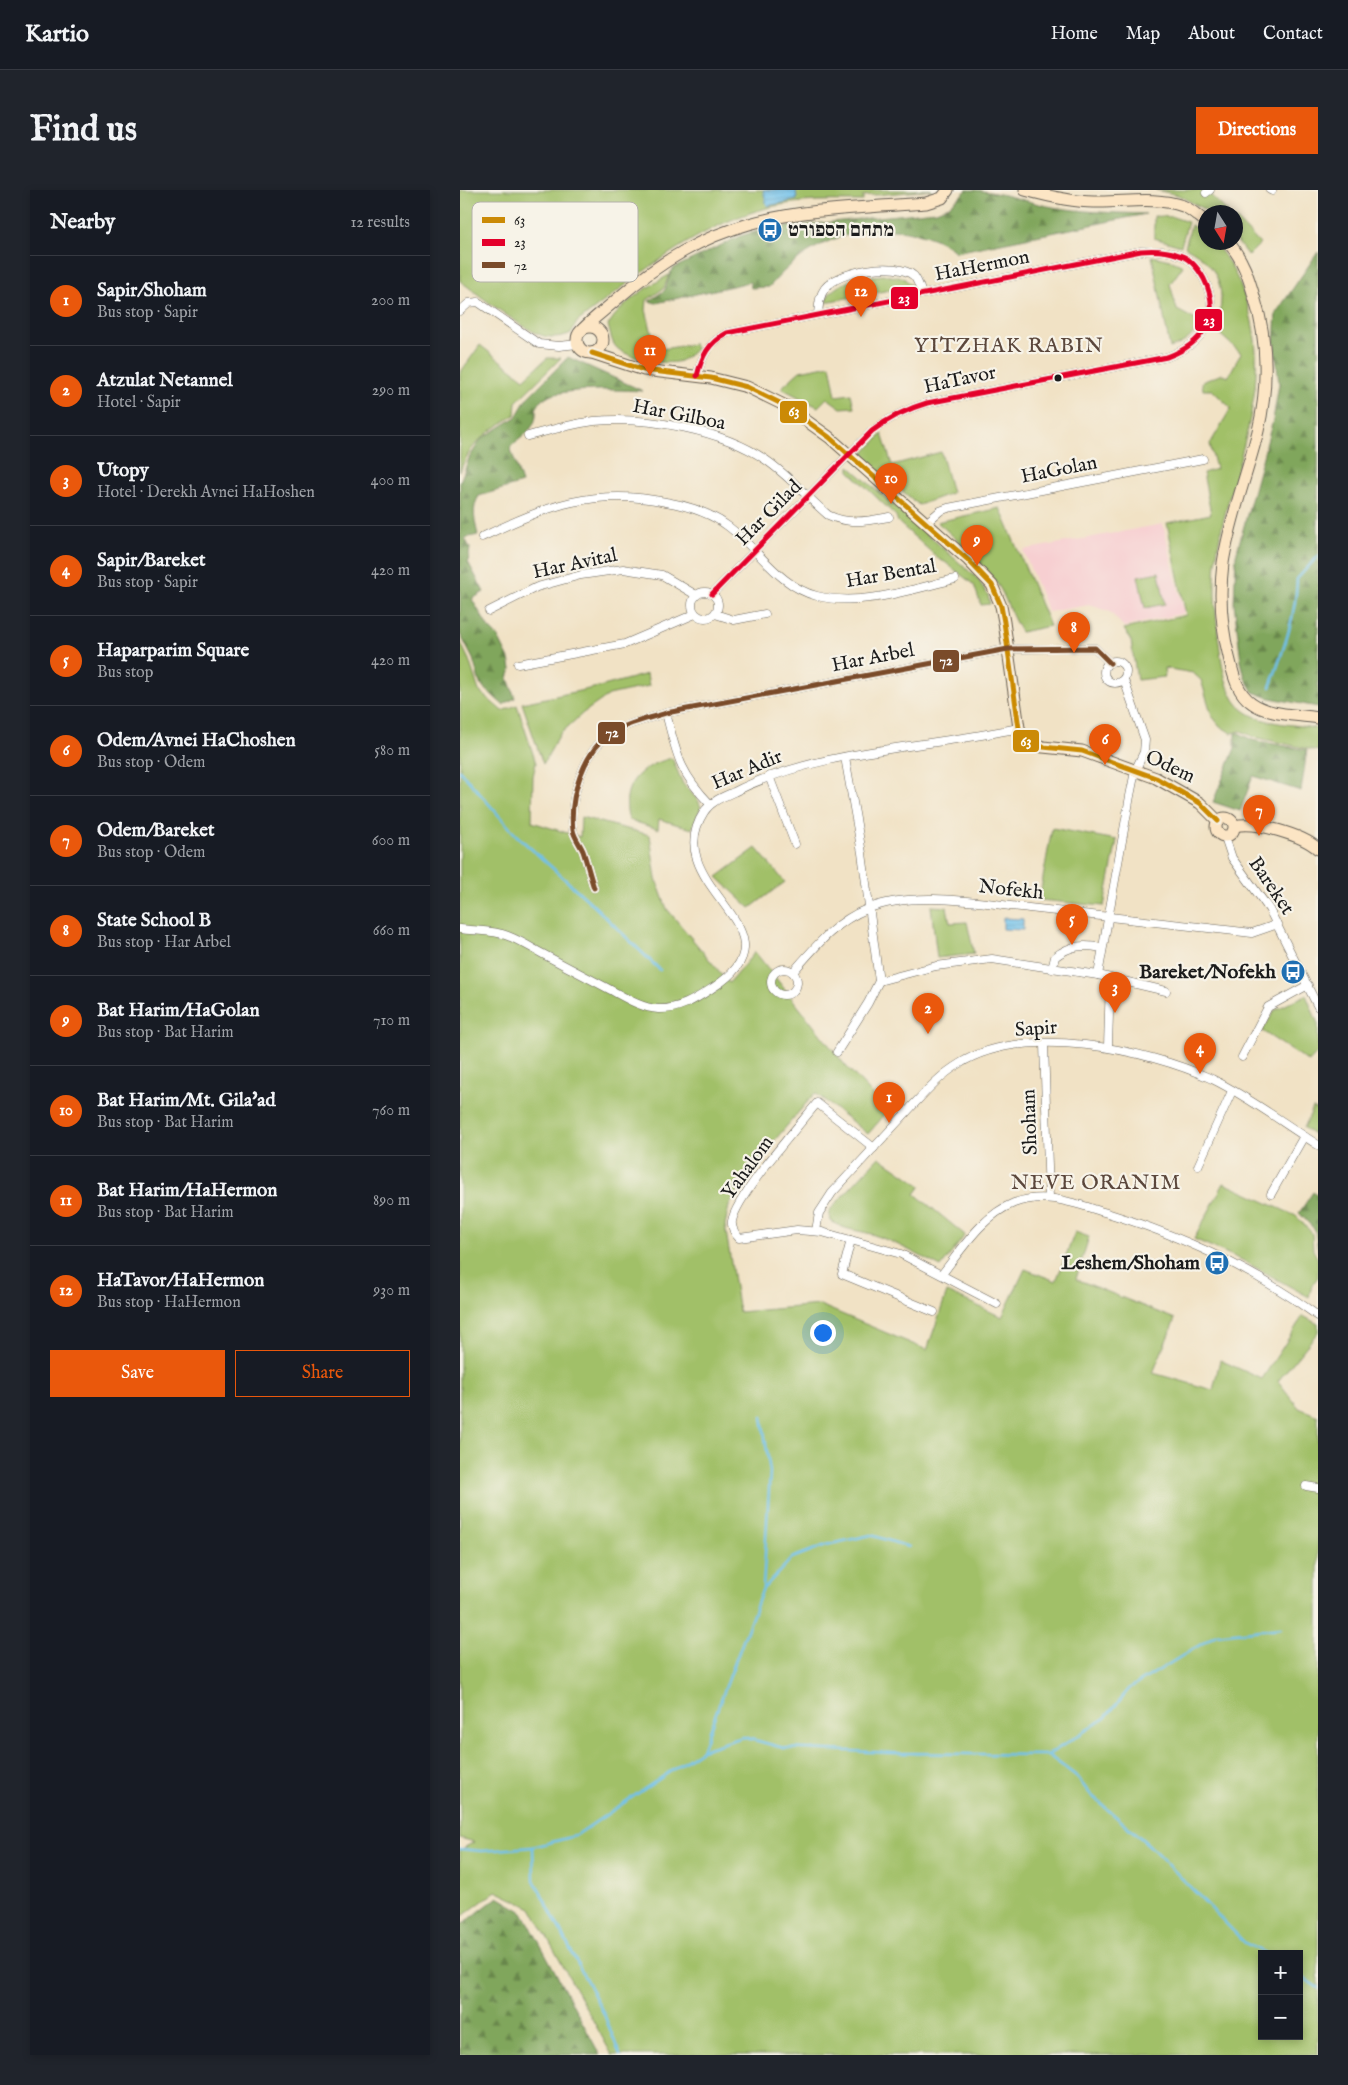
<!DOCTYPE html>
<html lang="en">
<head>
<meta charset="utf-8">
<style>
	:root { --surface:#171b24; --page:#20242c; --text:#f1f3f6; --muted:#9ea1a6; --line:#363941; --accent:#ea580c }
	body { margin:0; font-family:"IM FELL English","Frank Ruhl Libre",serif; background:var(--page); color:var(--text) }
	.controls { position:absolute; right:15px; bottom:15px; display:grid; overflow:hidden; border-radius:0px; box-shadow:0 2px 8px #0003 }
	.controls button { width:45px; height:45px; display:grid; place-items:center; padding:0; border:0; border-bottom:1px solid var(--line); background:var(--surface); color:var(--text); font:25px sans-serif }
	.compass { position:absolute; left:738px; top:15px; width:45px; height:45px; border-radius:50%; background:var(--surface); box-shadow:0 2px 8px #0003; rotate:169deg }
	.you { position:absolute; left:362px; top:1142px; width:18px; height:18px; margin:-12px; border:4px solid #fff; border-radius:50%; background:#1a73e8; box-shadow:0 0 0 8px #1a73e833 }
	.badge { display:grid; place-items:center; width:32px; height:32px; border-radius:50%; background:var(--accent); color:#fff; font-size:16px; font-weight:700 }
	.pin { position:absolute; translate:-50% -41px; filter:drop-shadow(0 1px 2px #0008) }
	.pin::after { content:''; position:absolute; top:26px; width:18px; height:15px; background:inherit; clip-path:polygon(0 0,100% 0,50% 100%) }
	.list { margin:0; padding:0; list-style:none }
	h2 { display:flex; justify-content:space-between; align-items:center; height:65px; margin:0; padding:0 20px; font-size:21px }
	h2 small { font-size:16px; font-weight:400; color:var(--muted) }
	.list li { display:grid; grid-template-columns:32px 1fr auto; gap:15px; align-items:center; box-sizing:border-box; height:90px; padding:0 20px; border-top:1px solid var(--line) }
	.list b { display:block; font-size:19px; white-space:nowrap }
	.list p { margin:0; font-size:16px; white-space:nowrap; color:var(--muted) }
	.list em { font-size:16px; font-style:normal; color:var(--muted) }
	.actions { display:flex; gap:10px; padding:15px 20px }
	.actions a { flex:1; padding:11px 0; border:1px solid var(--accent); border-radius:0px; text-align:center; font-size:18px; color:var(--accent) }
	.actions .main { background:var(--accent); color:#fff }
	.map { position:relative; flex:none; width:858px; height:1865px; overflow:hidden; border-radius:0px }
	header { display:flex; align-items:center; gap:30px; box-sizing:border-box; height:70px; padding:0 25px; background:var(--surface); border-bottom:1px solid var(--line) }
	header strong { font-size:24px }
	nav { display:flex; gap:28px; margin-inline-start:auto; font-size:18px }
	.intro { display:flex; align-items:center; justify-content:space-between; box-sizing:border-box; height:120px; padding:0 30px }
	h1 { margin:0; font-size:35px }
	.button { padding:12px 22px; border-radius:0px; background:var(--accent); color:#fff; font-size:18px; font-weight:700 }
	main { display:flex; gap:30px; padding:0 30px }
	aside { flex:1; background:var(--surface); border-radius:0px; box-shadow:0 2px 8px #0003 }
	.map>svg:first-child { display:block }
</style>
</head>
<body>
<header>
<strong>Kartio</strong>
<nav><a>Home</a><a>Map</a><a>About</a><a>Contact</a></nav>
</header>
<div class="intro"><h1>Find us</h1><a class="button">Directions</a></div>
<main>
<aside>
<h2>Nearby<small>12 results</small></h2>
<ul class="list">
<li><span class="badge">1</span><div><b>Sapir/Shoham</b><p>Bus stop · Sapir</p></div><em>200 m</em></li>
<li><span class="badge">2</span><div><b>Atzulat Netannel</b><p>Hotel · Sapir</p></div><em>290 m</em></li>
<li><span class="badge">3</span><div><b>Utopy</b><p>Hotel · Derekh Avnei HaHoshen</p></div><em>400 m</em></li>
<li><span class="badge">4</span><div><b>Sapir/Bareket</b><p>Bus stop · Sapir</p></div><em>420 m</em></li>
<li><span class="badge">5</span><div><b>Haparparim Square</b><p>Bus stop</p></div><em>420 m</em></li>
<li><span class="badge">6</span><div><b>Odem/Avnei HaChoshen</b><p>Bus stop · Odem</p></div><em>580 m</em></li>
<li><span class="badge">7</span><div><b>Odem/Bareket</b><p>Bus stop · Odem</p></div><em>600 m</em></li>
<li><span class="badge">8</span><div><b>State School B</b><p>Bus stop · Har Arbel</p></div><em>660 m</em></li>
<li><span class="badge">9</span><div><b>Bat Harim/HaGolan</b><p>Bus stop · Bat Harim</p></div><em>710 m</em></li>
<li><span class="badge">10</span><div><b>Bat Harim/Mt. Gila'ad</b><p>Bus stop · Bat Harim</p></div><em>760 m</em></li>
<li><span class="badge">11</span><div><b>Bat Harim/HaHermon</b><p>Bus stop · Bat Harim</p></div><em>890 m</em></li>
<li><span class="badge">12</span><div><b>HaTavor/HaHermon</b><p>Bus stop · HaHermon</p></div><em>930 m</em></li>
</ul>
<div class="actions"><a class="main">Save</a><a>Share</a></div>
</aside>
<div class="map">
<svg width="858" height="1865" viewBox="0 0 858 1865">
	<defs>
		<pattern id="forest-firs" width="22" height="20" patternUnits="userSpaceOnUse" patternTransform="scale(1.25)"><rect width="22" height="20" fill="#80a65c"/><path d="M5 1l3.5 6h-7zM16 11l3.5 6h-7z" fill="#68864b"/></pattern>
		<pattern id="water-rules" width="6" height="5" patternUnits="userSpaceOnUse" patternTransform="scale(1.25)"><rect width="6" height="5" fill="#6fc1eb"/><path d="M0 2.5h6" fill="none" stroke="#60a5c9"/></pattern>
	</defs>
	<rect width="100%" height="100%" fill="#f7f3e8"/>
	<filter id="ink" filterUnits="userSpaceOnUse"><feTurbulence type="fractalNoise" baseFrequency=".02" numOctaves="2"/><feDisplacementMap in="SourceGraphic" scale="10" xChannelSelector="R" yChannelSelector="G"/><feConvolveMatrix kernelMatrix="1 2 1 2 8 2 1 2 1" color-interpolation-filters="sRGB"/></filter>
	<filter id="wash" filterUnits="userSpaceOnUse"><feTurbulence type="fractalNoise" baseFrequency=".0096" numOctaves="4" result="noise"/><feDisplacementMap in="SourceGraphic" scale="20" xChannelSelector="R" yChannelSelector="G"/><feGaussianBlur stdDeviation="1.12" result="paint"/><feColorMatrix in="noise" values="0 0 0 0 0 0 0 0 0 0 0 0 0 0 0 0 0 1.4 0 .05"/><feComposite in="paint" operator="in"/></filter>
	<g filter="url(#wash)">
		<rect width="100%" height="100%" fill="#f1e2c5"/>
		<path fill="#f7cfd1" d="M703,334L724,423L664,437L650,422L630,415L588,422L563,360Z"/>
		<g fill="#a1c068" stroke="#5e6e42" fill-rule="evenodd">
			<path d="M0,0H472L403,6V11C383,11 362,10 342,12C253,20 185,81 117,132L111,143C103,147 93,148 84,146C65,141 19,105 0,91Z"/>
			<path d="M696,0H745L768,22H749L718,5Z"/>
			<path d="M694,26L713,27L728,32L721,56L694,48Z"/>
			<path d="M776,29L800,54L788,66L776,50Z"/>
			<path d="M731,35L745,44L746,52L754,53C769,69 778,87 785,108C816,192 775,269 759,351C752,387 755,423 760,460C762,476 767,504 779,516C799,536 833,533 858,539V561L794,547L781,541L771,543L760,536L752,526L741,490L733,483L704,478L705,487L677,490L671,451L664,439L726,425L707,333L751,324L743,283L756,279L750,254L771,218L752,200H743L742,192L762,184L768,187L781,163L755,140C768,103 761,75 725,57Z"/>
			<path d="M692,66L710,70L723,76L710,94L717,120L740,132C734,147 725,153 710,158Z"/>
			<path d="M209,85L204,98L187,110L186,120L196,160L234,154L236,159C231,164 226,168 220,171C206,176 166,168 156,157C151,151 150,142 148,135C163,111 186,98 209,85Z"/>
			<path d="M424,85L444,88L452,96L365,112C373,90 404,87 424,85Z"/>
			<path d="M20,155L64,189L87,168H101L56,212L55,225C28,242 11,251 0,282V183Z"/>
			<path d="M370,175L376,206L391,204L394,217L381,218L367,208L358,217L321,198L340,181Z"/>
			<path d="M422,244L432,275L481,262L492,303L459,315L416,279L403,264Z"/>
			<path d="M389,276L517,388L528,405L530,414L521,415L514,395L485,372L480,370L438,332L436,326L389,281Z"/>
			<path d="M540,318L590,436L561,442C552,427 548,414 541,400C530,380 495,347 477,332Z"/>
			<path d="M699,382L705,414L685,418L678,386Z"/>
			<path d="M0,451L9,470L19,501L42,521L57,515L76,573L73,586L72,632L120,647L121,627L190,645L196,689L207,719L269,793L295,762L385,875L428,921L408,944L355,903L285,985L269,1016L265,1035L279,1122L360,1115L467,1160L487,1102L542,1127L565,1079L596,1091L615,1042L629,1047L616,1089L715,1129L693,1183L753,1200L760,1170L802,1189L843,1126L858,1134V1142L818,1191L839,1218L858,1226V1865H152L71,1718L36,1701L0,1728V1660L14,1652L0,1648ZM802,1764H839V1846H802Z"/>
			<path d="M187,484L189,496L149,505L123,523L100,544L83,574L62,513L143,496Z"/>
			<path d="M212,568L223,594L238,610L241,617L232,639L199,629L198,639L169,630C159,595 180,576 212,568Z"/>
			<path d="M592,638L657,650L644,716L579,710Z"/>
			<path d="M296,658L325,692L290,718L257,687Z"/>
			<path d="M471,716L487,717L490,733L507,732L514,764L477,768Z"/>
			<path d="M846,805L858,834V862L849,872L802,841L815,820Z"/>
			<path d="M853,918L858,921V947L844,938Z"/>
			<path d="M419,967L461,996L455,1004L505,1045L481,1077C458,1065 436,1052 411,1044C397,1040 383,1040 371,1031L369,1021Z"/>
			<path d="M764,993L836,1026L852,1043L853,1060L858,1069V1087L852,1095L849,1107L782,1070L734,1049Z"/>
		</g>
		<g fill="url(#forest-firs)" stroke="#4e613c">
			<path d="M507,0C539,0 567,13 598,18C627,22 656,23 686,24L496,62C463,33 401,35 363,54C341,64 325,79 309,97L291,98L290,92L196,113L189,111L205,100L212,79L280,46L305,39L476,21L489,16Z"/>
			<path d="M858,62V517L810,508L793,502L785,488L781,471L774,413L776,365L813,230L819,194L814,151L816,123Z"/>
			<path d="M108,167L183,201C162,200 100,197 83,209C80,211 78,216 76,219C78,238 63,246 50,257L62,293L19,306C11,318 15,332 18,345L5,348L10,358L8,372L24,402L12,409L28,437L38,447L49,469L51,479L48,488L55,508L43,515L20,494L13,469L0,444V292L9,268L21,249L56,227L67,208Z"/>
			<path d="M775,543H779L792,550L847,560L841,601L793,586L780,621L753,612L775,558Z"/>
			<path d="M853,1002L858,1006V1062L855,1040L839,1023Z"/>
			<path d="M38,1707L63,1722L140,1865H0V1736Z"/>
		</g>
		<g fill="url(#water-rules)" stroke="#466e84">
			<path d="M303,0H336L337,10L307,16Z"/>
			<path d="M543,728L563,729V740L543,739Z"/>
		</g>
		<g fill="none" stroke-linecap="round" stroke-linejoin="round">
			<g stroke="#6fc1eb" stroke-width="2.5">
				<path d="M810,497C823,461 836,427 837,389L858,366"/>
				<path d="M0,581L56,645L130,712L200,780"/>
				<path d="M304,1398L332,1368L366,1355L411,1345L449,1357"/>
				<path d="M242,1560L303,1398L310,1282L302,1227"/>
				<path d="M588,1565L645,1528L670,1498L756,1445L821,1438"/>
				<path d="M73,1657L115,1646L242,1560L283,1547L324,1558L433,1563L588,1565L615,1585L631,1605L690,1656L785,1753L807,1764"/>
				<path d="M0,1659L22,1661L73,1657L74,1690L144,1824L160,1865"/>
				<path d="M839,1785L858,1798"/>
			</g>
		</g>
	</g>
	<g filter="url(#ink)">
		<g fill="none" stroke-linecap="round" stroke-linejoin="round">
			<defs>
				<g id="street">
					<path d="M810,0L812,1"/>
					<path d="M746,3L750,0"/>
					<path d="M0,121L9,113L18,112L79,154L99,156L118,154"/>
					<path d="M358,124C359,115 359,106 365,98C379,81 436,70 454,86C458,91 460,98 462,104"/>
					<path d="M237,186C242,166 248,153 267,143L681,61C694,60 706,60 719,65C730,68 739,80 744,89C763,127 742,154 707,167L467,213C446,219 429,228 412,241L252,404"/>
					<path d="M68,246C90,240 112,234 134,231C186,226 263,240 306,270C329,286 347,307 368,325C389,335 407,331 429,327"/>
					<path d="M466,333L480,321L488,318L743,269"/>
					<path d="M22,347C85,316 135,297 206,312C229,316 251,323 269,337C298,359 320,397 357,406C402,417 452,399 495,389"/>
					<circle cx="245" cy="415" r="13"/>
					<path d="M29,421L77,397L121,385L163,379L202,385L236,405"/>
					<path d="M255,424L274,430L305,424"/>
					<circle cx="655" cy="482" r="11"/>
					<path d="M58,474L165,454L235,424"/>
					<path d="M206,523C217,565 219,582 250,614"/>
					<path d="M309,586L335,654"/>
					<path d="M765,647L772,668L809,719L858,817"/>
					<path d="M134,698C130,686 127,673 123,661C120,654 114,647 113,640C109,608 123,562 151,543C167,533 188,529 206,523L548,459L635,458L650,473"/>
					<path d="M0,739C15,741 34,740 48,746C59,750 70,757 81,763C104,775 126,787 149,799C164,807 181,818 198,819C220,820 237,808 254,797C345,739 196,696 244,622C251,611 263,607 274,602C359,559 466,558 559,538"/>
					<circle cx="324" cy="792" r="13"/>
					<path d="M592,779L595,767C610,755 624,754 642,758"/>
					<path d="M333,782C355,757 376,731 407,719C453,700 521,713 569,718C644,726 718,734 792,743L818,734"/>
					<path d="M638,785L670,606L675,581L684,562L685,550L664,490"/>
					<path d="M419,791L476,776L532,769L638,785L706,801"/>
					<path d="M584,854L589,1008"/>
					<path d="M648,857L650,789"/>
					<path d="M377,862L408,813L419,791L402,663L385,567"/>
					<path d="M782,867L808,817L848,795"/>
					<path d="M414,958L357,913C337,938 277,1005 272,1031C271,1037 275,1044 279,1048L337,1040L362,1042L441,1064L537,1114"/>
					<path d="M738,976L772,901"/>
					<path d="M811,1004L844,946"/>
					<path d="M356,1041L359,1023L372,1003C396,977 420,951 444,925C461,907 477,887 499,874C564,833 686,859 752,889C789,907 823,933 858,955"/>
					<path d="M391,1050L382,1084L474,1122"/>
					<path d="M482,1084C502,1059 523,1025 554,1013C586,1001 616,1014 647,1023C722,1046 794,1079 858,1126"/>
					<path d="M846,1296L858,1298"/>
				</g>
				<g id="secondary">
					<path d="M565,0C587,6 612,12 634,12C664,13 694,6 723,16C731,19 739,27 746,32"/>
					<path d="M768,52C783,69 789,88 795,110C808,151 808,199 798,241C787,285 770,328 763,373C759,405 761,436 769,467C773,484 777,503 792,513C810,526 837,524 858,528"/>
					<circle cx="130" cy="150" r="13"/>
					<path d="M122,140C132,129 145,120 156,110C259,19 338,22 466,13L482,8L488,0"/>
					<path d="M132,163L184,180L251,188L287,197L326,216L369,247L508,370L532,395L541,416L544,432L559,538L566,551L583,557L622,561L696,588L740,613L758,631"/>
					<circle cx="765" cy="637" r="9"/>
					<path d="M775,636C795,631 843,645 858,659"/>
				</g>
			</defs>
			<use href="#street" stroke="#676157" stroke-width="9"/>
			<use href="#secondary" stroke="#676157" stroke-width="13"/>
			<use href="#street" stroke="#fff" stroke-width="8"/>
			<use href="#secondary" stroke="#fce5c4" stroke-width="11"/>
			<defs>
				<path id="bus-1" d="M132,163L184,180L251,188L287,197L326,216L369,247L508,370L532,395L541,416L544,432L559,538L566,551L583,557L622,561L696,588L740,613L758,631"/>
				<path id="bus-2" d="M237,186C242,166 248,153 267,143L681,61C694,60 706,60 719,65C730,68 739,80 744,89C763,127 742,154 707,167L467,213C446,219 429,228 412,241L252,404"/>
				<path id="bus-3" d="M134,698C130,686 127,673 123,661C120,654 114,647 113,640C109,608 123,562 151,543C167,533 188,529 206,523L548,459L635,458L650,473"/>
			</defs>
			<use href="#bus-1" stroke="#f7f3e8" stroke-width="9"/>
			<use href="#bus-2" stroke="#f7f3e8" stroke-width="9"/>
			<use href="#bus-3" stroke="#f7f3e8" stroke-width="9"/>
			<use href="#bus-1" stroke="#cb8a06" stroke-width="5"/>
			<use href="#bus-2" stroke="#e4002b" stroke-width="5"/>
			<use href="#bus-3" stroke="#7a4b2a" stroke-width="5"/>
		</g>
	</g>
	<defs>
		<symbol id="bus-disc" viewBox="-11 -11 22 22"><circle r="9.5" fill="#1f6fb2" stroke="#f7f3e8"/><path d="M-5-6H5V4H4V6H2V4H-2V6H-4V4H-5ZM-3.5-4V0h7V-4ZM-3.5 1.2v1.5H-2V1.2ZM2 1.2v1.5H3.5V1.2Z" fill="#fff"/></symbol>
	</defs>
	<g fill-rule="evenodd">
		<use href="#bus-disc" x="296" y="26" width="28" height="28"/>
		<use href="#bus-disc" x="819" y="768" width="28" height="28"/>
		<use href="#bus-disc" x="743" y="1059" width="28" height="28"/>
	</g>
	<circle fill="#1c1c1c" stroke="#f7f3e8" stroke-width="2" cx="598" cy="188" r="4.5"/>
	<g text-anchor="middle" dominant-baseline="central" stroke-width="4.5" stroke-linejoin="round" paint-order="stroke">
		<g font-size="20" font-weight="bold" fill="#1c1c1c" stroke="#f7f3e8" text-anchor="end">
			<text x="328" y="40" text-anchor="start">מתחם הספורט</text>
			<text x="816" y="782">Bareket/Nofekh</text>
			<text x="740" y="1073">Leshem/Shoham</text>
		</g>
		<g font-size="20" fill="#1c1c1c" stroke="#f7f3e8">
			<text transform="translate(522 76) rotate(-11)">HaHermon</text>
			<text transform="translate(500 190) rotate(-12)">HaTavor</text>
			<text transform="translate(219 225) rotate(11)">Har Gilboa</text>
			<text transform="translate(599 280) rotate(-11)">HaGolan</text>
			<text transform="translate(309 323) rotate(-45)">Har Gilad</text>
			<text transform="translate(115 374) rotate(-12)">Har Avital</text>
			<text transform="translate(431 384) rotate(-10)">Har Bental</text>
			<text transform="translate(413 468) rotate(-11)">Har Arbel</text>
			<text transform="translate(710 577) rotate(25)">Odem</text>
			<text transform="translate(287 580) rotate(-23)">Har Adir</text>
			<text transform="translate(811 696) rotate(56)">Bareket</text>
			<text transform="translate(551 700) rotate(6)">Nofekh</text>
			<text transform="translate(576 839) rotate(-4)">Sapir</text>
			<text transform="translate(570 932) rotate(-92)">Shoham</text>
			<text transform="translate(288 978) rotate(-54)">Yahalom</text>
		</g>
		<g font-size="21" letter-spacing="1" fill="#5b473c" stroke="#f7f3e8">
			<text x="549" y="156">YITZHAK RABIN</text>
			<text x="636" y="993">NEVE ORANIM</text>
		</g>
	</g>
	<rect x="12" y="12" width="166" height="80" rx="8" fill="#f7f3e8" stroke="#b5b2ab" stroke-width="1"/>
	<rect x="22" y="27" width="23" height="6" fill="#cb8a06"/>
	<rect x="22" y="49" width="23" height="7" fill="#e4002b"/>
	<rect x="22" y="72" width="23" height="6" fill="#7a4b2a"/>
	<g font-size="14" fill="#1c1c1c">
		<text x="54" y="35">63</text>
		<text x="54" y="57">23</text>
		<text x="54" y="80">72</text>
	</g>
	<g stroke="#f7f3e8" stroke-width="2">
		<rect x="430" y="96" width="29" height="24" rx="5" fill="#e4002b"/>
		<rect x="734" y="118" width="29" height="24" rx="5" fill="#e4002b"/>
		<rect x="319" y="210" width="29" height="24" rx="5" fill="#cb8a06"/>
		<rect x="472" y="459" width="28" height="24" rx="5" fill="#7a4b2a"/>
		<rect x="137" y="531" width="29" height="24" rx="5" fill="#7a4b2a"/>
		<rect x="552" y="539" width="28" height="24" rx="5" fill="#cb8a06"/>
	</g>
	<g font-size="14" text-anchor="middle" font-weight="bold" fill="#fff">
		<text x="444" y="113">23</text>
		<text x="749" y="135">23</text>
		<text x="334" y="226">63</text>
		<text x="486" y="475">72</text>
		<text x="152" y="547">72</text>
		<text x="566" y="556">63</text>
	</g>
</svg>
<div class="controls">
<button>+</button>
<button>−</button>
</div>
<svg class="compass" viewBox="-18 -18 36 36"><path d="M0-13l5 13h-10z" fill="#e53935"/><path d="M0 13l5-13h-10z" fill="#9ea1a6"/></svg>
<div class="you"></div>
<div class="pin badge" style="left:429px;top:933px">1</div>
<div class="pin badge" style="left:468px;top:844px">2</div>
<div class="pin badge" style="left:655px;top:823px">3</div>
<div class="pin badge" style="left:740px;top:884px">4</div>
<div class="pin badge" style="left:612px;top:755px">5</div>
<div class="pin badge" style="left:645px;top:575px">6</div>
<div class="pin badge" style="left:799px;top:646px">7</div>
<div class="pin badge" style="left:614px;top:463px">8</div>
<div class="pin badge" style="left:517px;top:376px">9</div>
<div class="pin badge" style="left:431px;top:314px">10</div>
<div class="pin badge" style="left:190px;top:186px">11</div>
<div class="pin badge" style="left:401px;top:127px">12</div>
</div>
</main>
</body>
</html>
